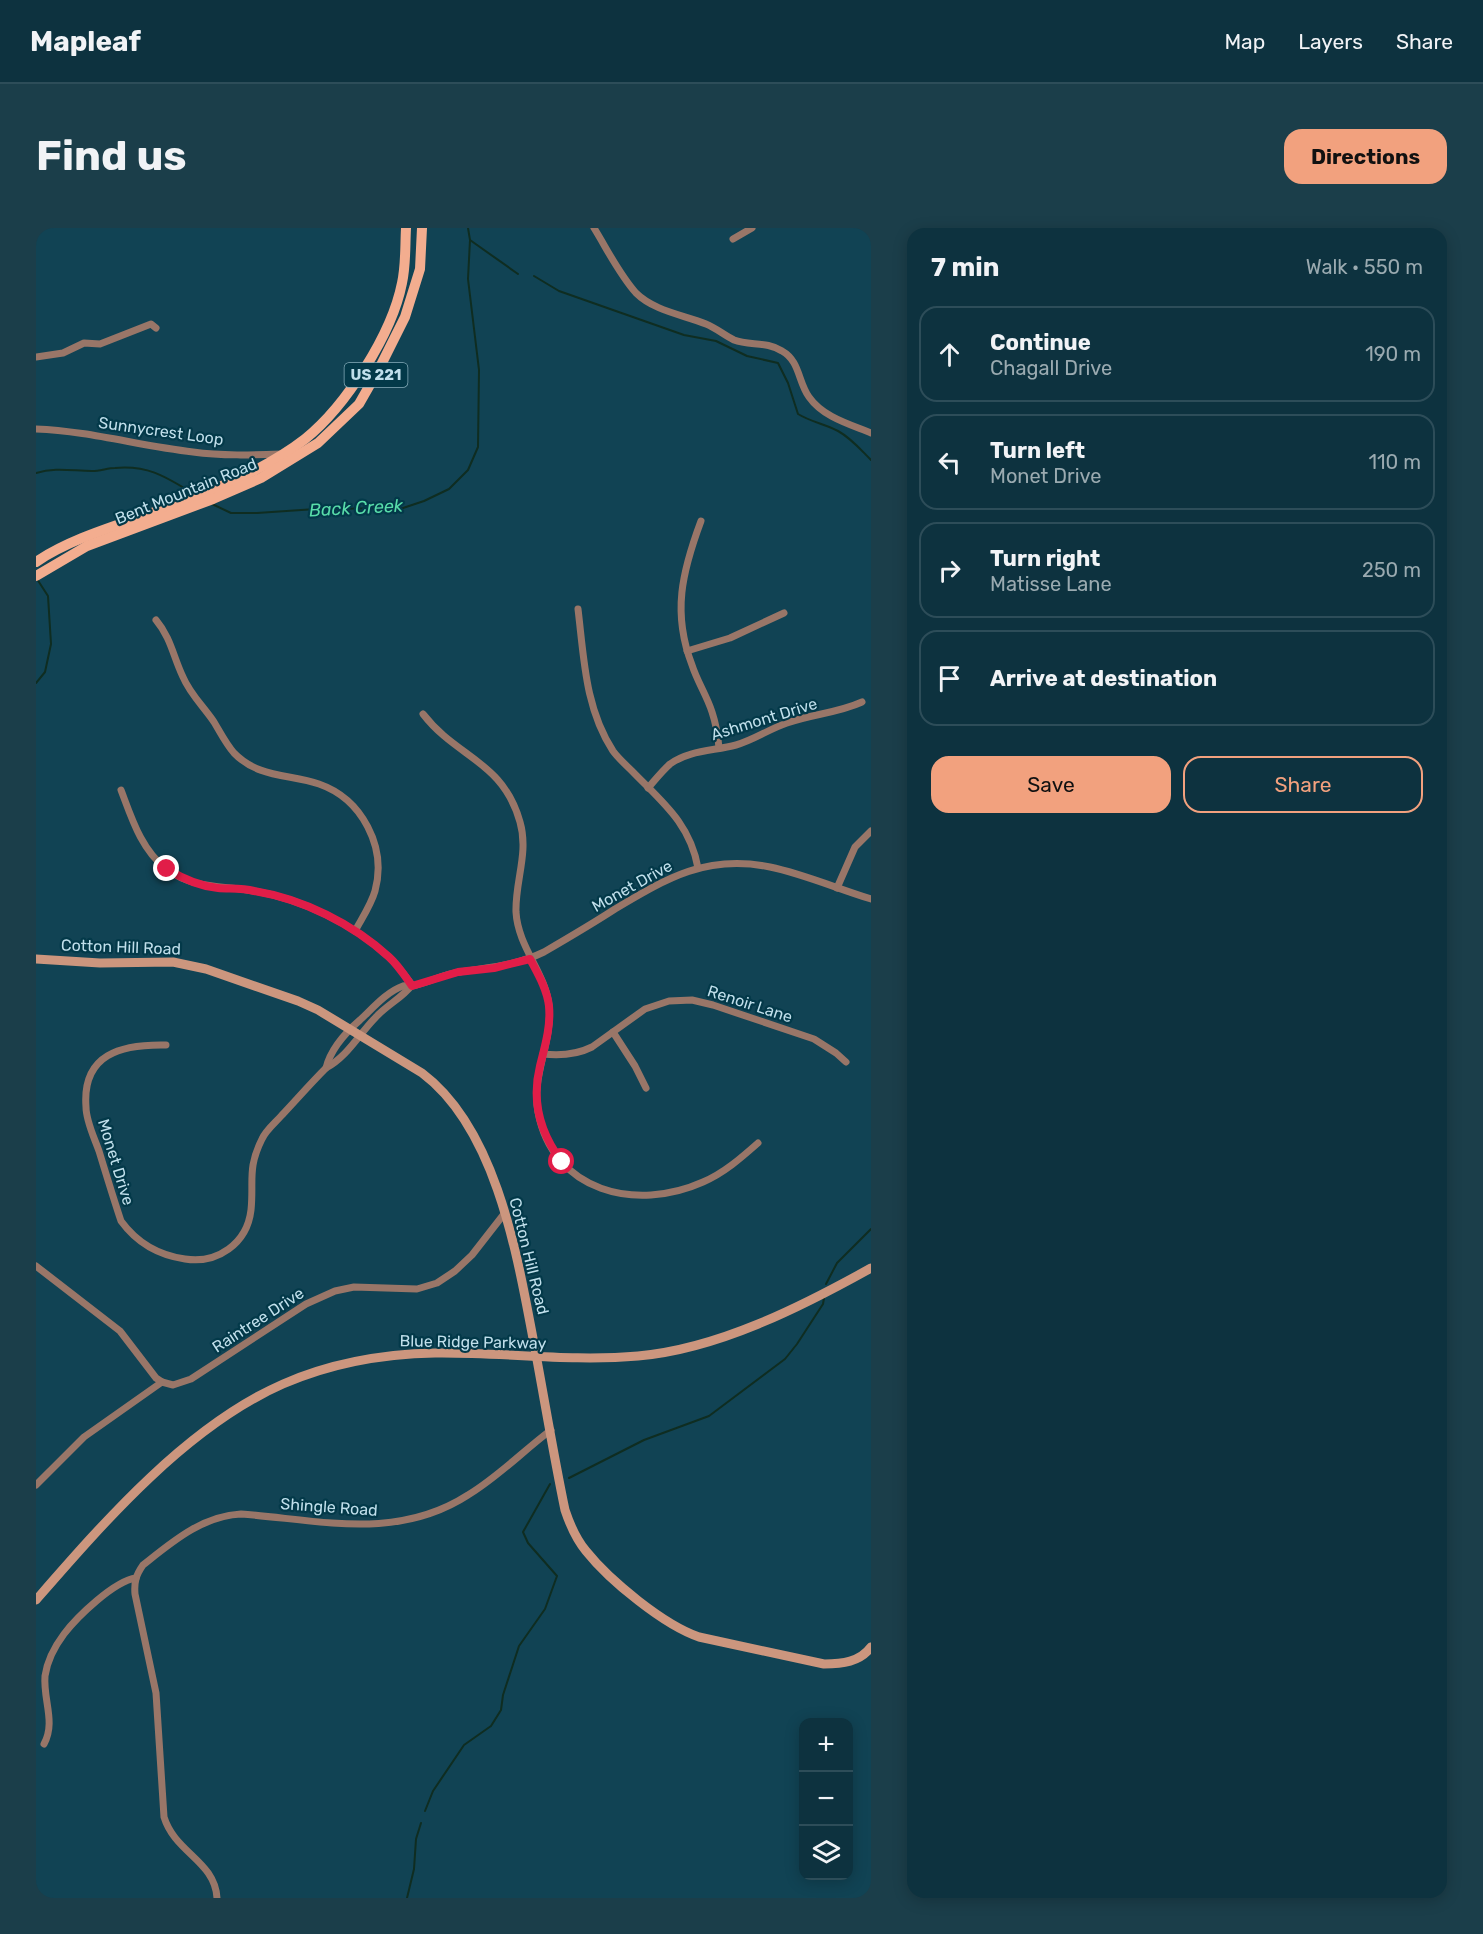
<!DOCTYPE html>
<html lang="en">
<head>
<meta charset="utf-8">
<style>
	:root { --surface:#0d323f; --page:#1b3e4a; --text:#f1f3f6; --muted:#9aaab0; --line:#2d4d59; --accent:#f2a17e }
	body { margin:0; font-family:Rubik,sans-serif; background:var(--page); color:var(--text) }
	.controls { position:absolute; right:18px; bottom:18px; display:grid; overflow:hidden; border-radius:12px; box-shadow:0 3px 15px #0003 }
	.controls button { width:54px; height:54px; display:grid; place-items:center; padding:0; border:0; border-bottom:2px solid var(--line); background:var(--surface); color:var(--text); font:30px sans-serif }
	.stop { position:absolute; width:18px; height:18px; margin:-14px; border:4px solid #e11d48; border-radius:50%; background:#fff }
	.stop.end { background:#e11d48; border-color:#fff; box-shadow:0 2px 6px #0008 }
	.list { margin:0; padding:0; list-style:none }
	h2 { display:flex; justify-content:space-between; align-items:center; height:78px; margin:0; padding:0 24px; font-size:26px }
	h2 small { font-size:20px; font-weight:400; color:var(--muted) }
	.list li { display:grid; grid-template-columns:39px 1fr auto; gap:18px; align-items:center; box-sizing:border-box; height:96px; margin:0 12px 12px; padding:0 12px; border:2px solid var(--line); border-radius:18px }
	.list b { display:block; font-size:22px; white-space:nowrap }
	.list p { margin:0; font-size:20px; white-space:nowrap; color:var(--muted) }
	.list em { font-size:20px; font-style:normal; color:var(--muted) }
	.actions { display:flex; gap:12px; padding:18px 24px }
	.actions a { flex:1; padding:14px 0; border:2px solid var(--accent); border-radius:18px; text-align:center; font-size:21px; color:var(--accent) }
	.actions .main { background:var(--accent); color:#111 }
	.icon { flex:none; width:33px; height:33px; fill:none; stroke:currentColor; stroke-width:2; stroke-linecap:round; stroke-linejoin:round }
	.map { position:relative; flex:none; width:835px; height:1670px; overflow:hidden; border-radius:18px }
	header { display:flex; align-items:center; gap:36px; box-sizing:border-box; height:84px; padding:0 30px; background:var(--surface); border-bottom:2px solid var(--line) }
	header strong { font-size:28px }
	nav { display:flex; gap:33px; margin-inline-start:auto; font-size:21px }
	.intro { display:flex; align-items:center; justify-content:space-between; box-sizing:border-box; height:144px; padding:0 36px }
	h1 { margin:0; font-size:42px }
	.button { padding:15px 27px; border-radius:18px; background:var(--accent); color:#111; font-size:21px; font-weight:700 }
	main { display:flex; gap:36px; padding:0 36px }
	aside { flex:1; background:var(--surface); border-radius:18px; box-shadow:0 3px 15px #0003 }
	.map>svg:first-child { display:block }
</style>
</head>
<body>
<header>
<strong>Mapleaf</strong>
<nav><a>Map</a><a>Layers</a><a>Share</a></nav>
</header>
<div class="intro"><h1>Find us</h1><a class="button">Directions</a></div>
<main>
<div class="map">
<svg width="835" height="1670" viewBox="0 0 835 1670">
	<rect width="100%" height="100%" fill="#114354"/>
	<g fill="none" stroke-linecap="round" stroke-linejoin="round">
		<g stroke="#0f2d21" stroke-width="2">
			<path d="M434,12L482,46"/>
			<path d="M498,48L523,63L648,107L680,113L711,128L742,135L752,155L762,186C775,194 789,196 802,203C815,210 825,222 835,232"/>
			<path d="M0,245C19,239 37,243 56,243C64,243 72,240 79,240C113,237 130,249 158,266"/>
			<path d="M176,276L195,285H221L280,281L367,280L388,273L413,261L432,242L442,219L443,142L432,51L434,12L432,0"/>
			<path d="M0,455L9,444L15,416L12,368L1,351"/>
			<path d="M790,1056L801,1035L835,1001"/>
			<path d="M533,1250L608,1212L673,1188L749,1131L761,1116L787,1076L788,1070"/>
			<path d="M389,1583L397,1563L428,1517L455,1498L465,1482L467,1467L483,1418L509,1381L521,1348L492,1315L487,1304L514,1256"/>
			<path d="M371,1670L378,1641L380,1611L385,1595"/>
		</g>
		<g stroke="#997668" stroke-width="7">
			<path d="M558,0C571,21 583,46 600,65C618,83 648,87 670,96C680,100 688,107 698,112C713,118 731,113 746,123C764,133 762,154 773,169C787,189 813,196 835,205"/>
			<path d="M697,11L716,0"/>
			<path d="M0,129L27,125L48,115L64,116L115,96L120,100"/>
			<path d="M0,201C53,203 104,218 157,224C186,228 216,227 245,226"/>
			<path d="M665,293C646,344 636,385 656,437C661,453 671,468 676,484C680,496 682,508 683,520"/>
			<path d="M542,381C548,430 549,480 577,523C582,530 590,537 596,543C626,574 654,595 662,640"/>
			<path d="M120,392C135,410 137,428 147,449C154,466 168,479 178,494C184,504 190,516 198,525C222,550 253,546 283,556C326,571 351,619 339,663C335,677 326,690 319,703"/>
			<path d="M651,423L694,410L748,385"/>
			<path d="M387,486C421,530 467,533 484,594C493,625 479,653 480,684C482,719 509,744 513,777C517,814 495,848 502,884C517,964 600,984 667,954C688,945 705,930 722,915"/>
			<path d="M612,560C619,552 626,543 634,536C653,522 678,523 700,517C718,512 733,501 751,495C776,486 802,485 826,474"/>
			<path d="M85,562C96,591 105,621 130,641C159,662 186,657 218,663C266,671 317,696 353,729C362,737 369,748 376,757"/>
			<path d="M801,660L819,619L835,603"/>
			<path d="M577,804L599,838L610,860"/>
			<path d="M130,817C85,816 46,826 50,879C50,893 58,909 63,923C70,946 77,969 85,993C101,1015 121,1027 149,1031C181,1036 211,1016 215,982C218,953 211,941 226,911C230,902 239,895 246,887C261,871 275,855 290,840C312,828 323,806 340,789C351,777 366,770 376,757"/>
			<path d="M507,826C525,828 540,827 556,819L609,781L633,773L656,772L677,777L778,811L800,825L810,834"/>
			<path d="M290,840C295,820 309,805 324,792C336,781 350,764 367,758C371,757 372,758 376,758C392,755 407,746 424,744C455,739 479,738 508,724C532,710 556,696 579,681C631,650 671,626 734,639C768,646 802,661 835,671"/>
			<path d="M0,1038L84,1103L120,1150L126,1154"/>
			<path d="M0,1257L48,1209L126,1154L137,1157L155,1151L270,1076L299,1063L318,1059L381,1061L401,1055L419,1043L436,1027L468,986"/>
			<path d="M8,1516C20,1494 7,1472 9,1448C11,1434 19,1418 28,1406C41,1389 78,1353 100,1350"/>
			<path d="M181,1670C179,1633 139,1625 128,1589L120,1465L99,1366C98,1354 100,1347 107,1337C136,1314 166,1288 205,1286C284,1292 361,1313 432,1267C462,1249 487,1223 515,1202"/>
		</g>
		<g stroke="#cc967e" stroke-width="9">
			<path d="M0,731L64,735L137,734L170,741L262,773L282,782L386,845C462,902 482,1032 499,1121C509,1175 518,1229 529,1282C534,1297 540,1311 550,1323C574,1353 628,1397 663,1409L788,1436C806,1436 824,1434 835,1419"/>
			<path d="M0,1372C68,1294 151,1198 247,1156C295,1135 347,1126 399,1125C467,1124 534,1134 602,1128C682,1121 765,1079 835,1040"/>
		</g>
		<g stroke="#f3ad8f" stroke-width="10">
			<path d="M0,334C38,308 91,295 135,278C177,263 233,239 269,211C310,178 356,106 366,55C370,37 369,18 370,0"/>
			<path d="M0,348L51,318L177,271L225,250L282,215L323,176L343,141L369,89L384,41L386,0"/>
		</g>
	</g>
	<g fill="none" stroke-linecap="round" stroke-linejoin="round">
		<path stroke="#e11d48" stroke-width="8" d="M131,641C147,651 163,658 182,660C194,661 206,660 218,663C267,671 317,696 353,729C362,737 369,748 376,758L422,744L458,740L494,731C502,746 511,761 513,778C515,798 509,818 504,838C495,874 504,905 526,934"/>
	</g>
	<g text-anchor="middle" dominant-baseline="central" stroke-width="4.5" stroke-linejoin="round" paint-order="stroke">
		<rect fill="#033949" stroke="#87adba" stroke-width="1.5" x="308.5" y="135" width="63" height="24" rx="4.5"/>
		<g font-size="15" font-weight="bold" fill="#c0dfeb">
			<text x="340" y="147">US 221</text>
		</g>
		<g font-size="16" fill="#c0dfeb" stroke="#033949">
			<text transform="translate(125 203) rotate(8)">Sunnycrest Loop</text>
			<text transform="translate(150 263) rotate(-22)">Bent Mountain Road</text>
			<text transform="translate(728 491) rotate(-17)">Ashmont Drive</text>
			<text transform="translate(596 658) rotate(-29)">Monet Drive</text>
			<text transform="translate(85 719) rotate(2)">Cotton Hill Road</text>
			<text transform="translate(714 776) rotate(18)">Renoir Lane</text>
			<text transform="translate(80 934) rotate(73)">Monet Drive</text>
			<text transform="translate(493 1028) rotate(76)">Cotton Hill Road</text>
			<text transform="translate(222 1092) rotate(-33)">Raintree Drive</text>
			<text transform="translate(437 1114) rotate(1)">Blue Ridge Parkway</text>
			<text transform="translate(293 1279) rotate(4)">Shingle Road</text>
		</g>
		<g font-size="18" font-style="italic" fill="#58dca9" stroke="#033949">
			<text transform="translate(320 280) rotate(-3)">Back Creek</text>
		</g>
	</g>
</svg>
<div class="controls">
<button>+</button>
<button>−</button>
<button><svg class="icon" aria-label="layers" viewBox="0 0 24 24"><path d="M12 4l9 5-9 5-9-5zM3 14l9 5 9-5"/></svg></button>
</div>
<div class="stop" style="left:526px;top:934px"></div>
<div class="stop end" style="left:131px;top:641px"></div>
</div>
<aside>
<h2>7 min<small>Walk · 550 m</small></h2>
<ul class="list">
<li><svg class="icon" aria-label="ahead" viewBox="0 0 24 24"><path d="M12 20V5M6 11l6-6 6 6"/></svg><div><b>Continue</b><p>Chagall Drive</p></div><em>190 m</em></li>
<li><svg class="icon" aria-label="left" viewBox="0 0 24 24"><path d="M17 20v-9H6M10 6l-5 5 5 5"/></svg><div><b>Turn left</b><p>Monet Drive</p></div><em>110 m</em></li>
<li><svg class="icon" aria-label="right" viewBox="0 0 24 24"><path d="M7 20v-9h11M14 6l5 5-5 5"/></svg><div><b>Turn right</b><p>Matisse Lane</p></div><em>250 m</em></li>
<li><svg class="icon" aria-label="arrive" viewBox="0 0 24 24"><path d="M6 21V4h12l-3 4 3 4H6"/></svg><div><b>Arrive at destination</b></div></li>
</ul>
<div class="actions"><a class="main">Save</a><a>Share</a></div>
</aside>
</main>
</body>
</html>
